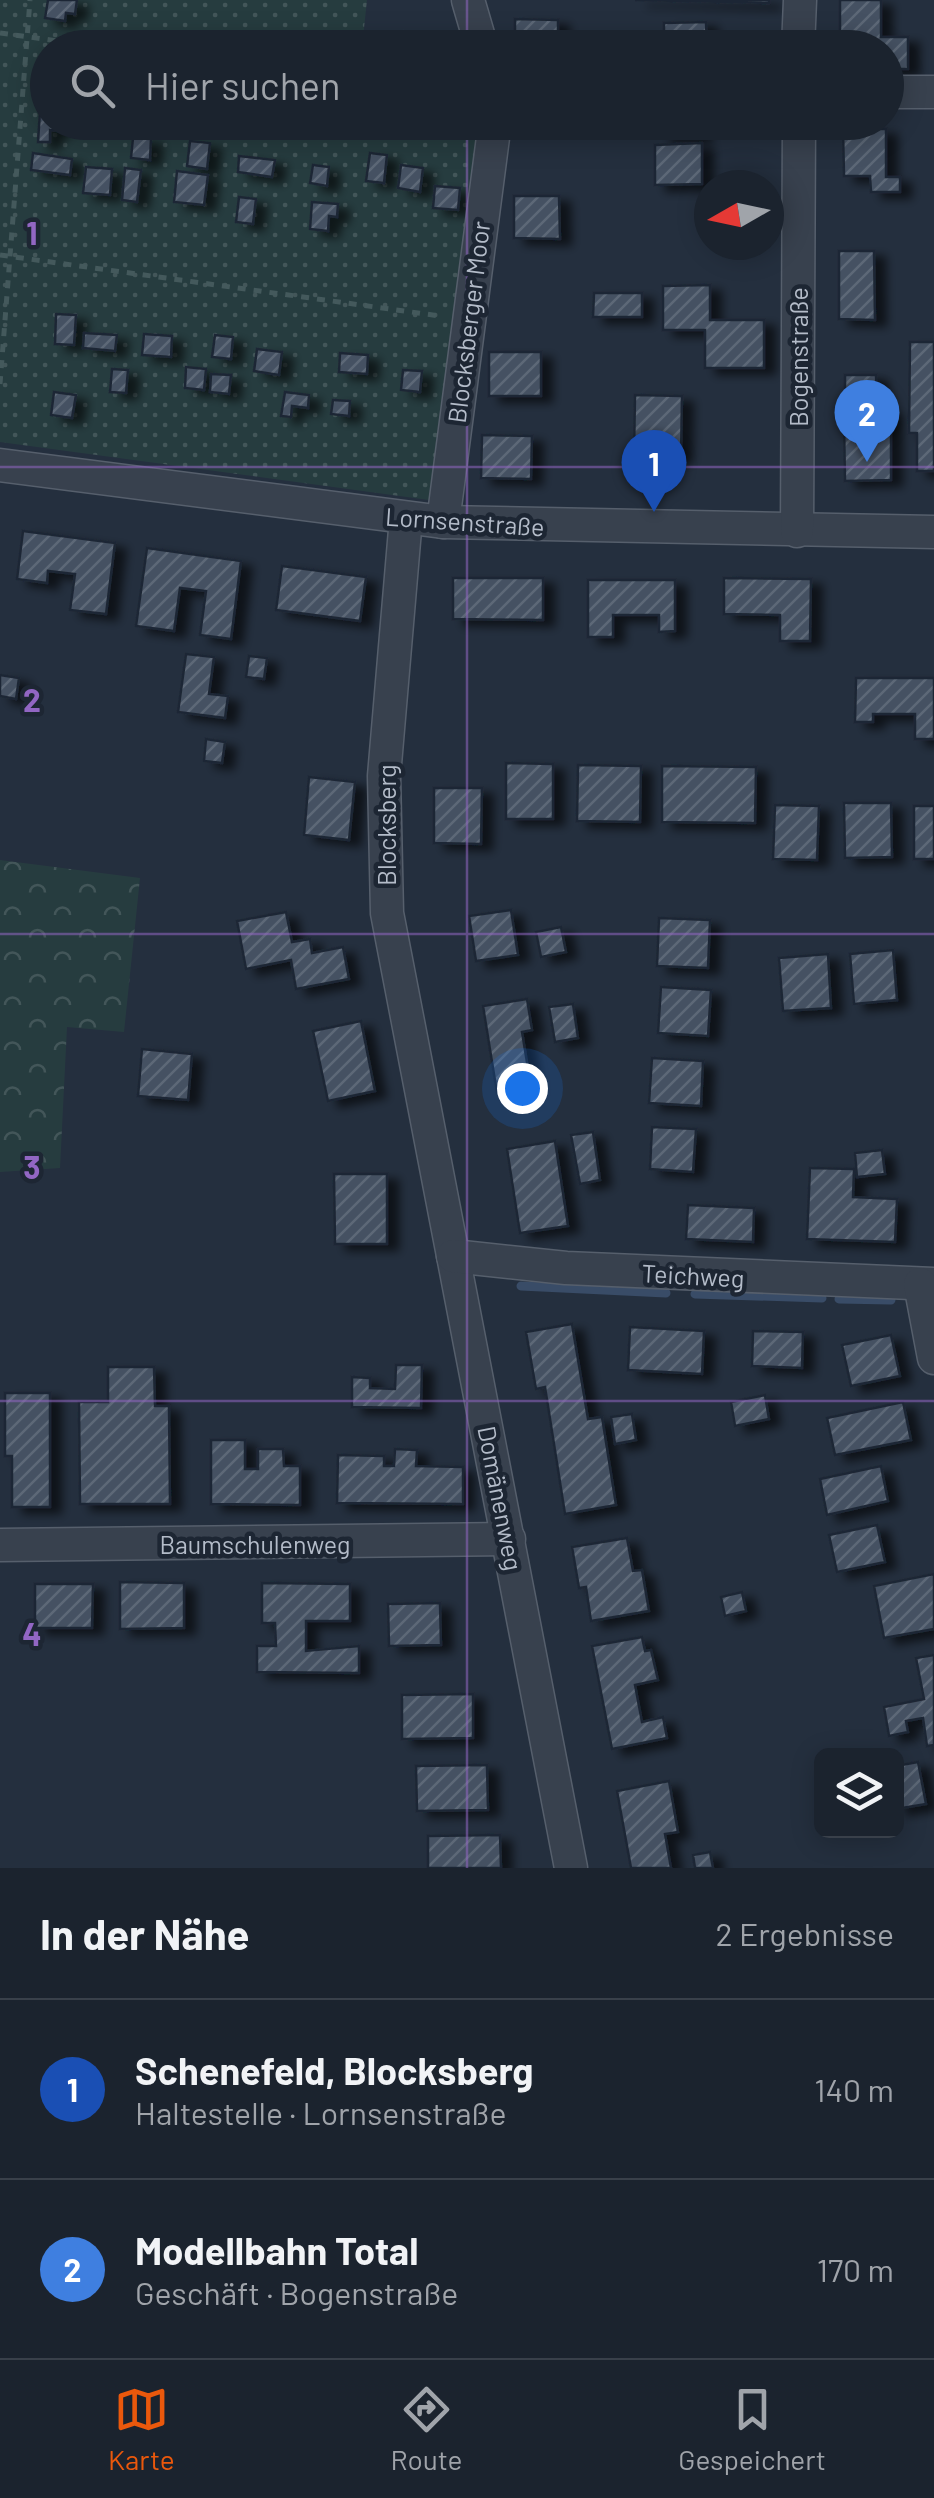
<!DOCTYPE html>
<html lang="de">
<head>
<meta charset="utf-8">
<style>
	:root { --surface:#1b232e; --page:#282f3a; --text:#f1f3f6; --muted:#a0a4aa; --line:#39404a; --accent:#ea580c }
	body { margin:0; font-family:Barlow,sans-serif; background:var(--page); color:var(--text) }
	.controls { position:absolute; right:30px; bottom:30px; display:grid; overflow:hidden; border-radius:15px; box-shadow:0 5px 25px #0003 }
	.controls button { width:90px; height:90px; display:grid; place-items:center; padding:0; border:0; border-bottom:2px solid var(--line); background:var(--surface); color:var(--text); font:50px sans-serif }
	.compass { position:absolute; left:694px; top:170px; width:90px; height:90px; border-radius:50%; background:var(--surface); box-shadow:0 5px 25px #0003; rotate:261deg }
	.you { position:absolute; left:522px; top:1088px; width:35px; height:35px; margin:-25px; border:8px solid #fff; border-radius:50%; background:#1a73e8; box-shadow:0 0 0 15px #1a73e833 }
	.badge { display:grid; place-items:center; width:65px; height:65px; border-radius:50%; background:var(--accent); color:#fff; font-size:32px; font-weight:700 }
	.pin { position:absolute; translate:-50% -82px; filter:drop-shadow(0 2px 5px #0008) }
	.pin::after { content:''; position:absolute; top:52px; width:35px; height:30px; background:inherit; clip-path:polygon(0 0,100% 0,50% 100%) }
	.list { margin:0; padding:0; list-style:none }
	h2 { display:flex; justify-content:space-between; align-items:center; height:130px; margin:0; padding:0 40px; font-size:42px }
	h2 small { font-size:32px; font-weight:400; color:var(--muted) }
	.list li { display:grid; grid-template-columns:65px 1fr auto; gap:30px; align-items:center; box-sizing:border-box; height:180px; padding:0 40px; border-top:2px solid var(--line) }
	.list b { display:block; font-size:38px; white-space:nowrap }
	.list p { margin:0; font-size:32px; white-space:nowrap; color:var(--muted) }
	.list em { font-size:32px; font-style:normal; color:var(--muted) }
	.icon { flex:none; width:55px; height:55px; fill:none; stroke:currentColor; stroke-width:2; stroke-linecap:round; stroke-linejoin:round }
	.map { position:relative; flex:none; width:934px; height:1868px; overflow:hidden }
	.search { position:absolute; background:var(--surface); box-shadow:0 5px 25px #0003; left:30px; right:30px; top:30px; height:110px; display:flex; align-items:center; gap:25px; box-sizing:border-box; padding:0 35px; border-radius:55px; color:var(--muted); font-size:38px }
	.sheet { height:490px; background:var(--surface) }
	nav { display:flex; justify-content:space-around; align-items:center; box-sizing:border-box; height:140px; border-top:2px solid var(--line); background:var(--surface); font-size:28px; color:var(--muted) }
	nav a { display:grid; justify-items:center; gap:5px }
	nav .on { color:var(--accent) }
	.map>svg:first-child { display:block }
</style>
</head>
<body>
<div class="map">
<svg width="934" height="1868" viewBox="0 0 934 1868">
	<defs>
		<pattern id="forest-crowns" width="20" height="18" patternUnits="userSpaceOnUse" patternTransform="scale(2.5)"><rect width="20" height="18" fill="#263c3f"/><path d="M2 6a3 3 0 1 1 6 0M12 15a3 3 0 1 1 6 0" fill="none" stroke="#435659"/></pattern>
		<pattern id="garden-dots" width="8" height="8" patternUnits="userSpaceOnUse" patternTransform="scale(2.5)"><rect width="8" height="8" fill="#263c3f"/><path d="M2 2h.1M6 6h.1" fill="none" stroke="#435659" stroke-width="1.8" stroke-linecap="round"/></pattern>
		<pattern id="building-hatch" width="6" height="6" patternUnits="userSpaceOnUse" patternTransform="scale(2.5)"><rect width="6" height="6" fill="#455162"/><path d="M-1 1l2-2M0 6l6-6M5 7l2-2" fill="none" stroke="#5d6877"/></pattern>
		<filter id="shadow"><feDropShadow dx="11" dy="6" stdDeviation="5" flood-color="#0009"/></filter>
	</defs>
	<rect width="100%" height="100%" fill="#242f3e"/>
	<path fill="url(#forest-crowns)" d="M0,860L140,878L124,1032L67,1027L60,1168L0,1172Z"/>
	<path fill="url(#garden-dots)" d="M0,0H367L362,47L48,48V122L480,123L429,500L0,442Z"/>
	<g fill="none" stroke-linecap="round" stroke-linejoin="round">
		<g stroke="#394c67" stroke-width="9">
			<path d="M521,1286L666,1293"/>
			<path d="M695,1294L822,1298"/>
			<path d="M839,1299L891,1300"/>
		</g>
	</g>
	<g fill="url(#building-hatch)" stroke="#1f2835" stroke-width="2.5" filter="url(#shadow)">
		<path d="M48,0H77L75,14L66,13L65,21L45,18Z"/>
		<path d="M635,0H769V3Z"/>
		<path d="M840,0H881V37H908V69H886V48H840Z"/>
		<path d="M515,19L558,20V48H515Z"/>
		<path d="M706,22L707,48H664V23Z"/>
		<path d="M40,111H48V122H59L58,131L50,130V142H38Z"/>
		<rect x="661" y="122" width="39" height="13"/>
		<path d="M843,129H886V177H900V192H871L870,176H844Z"/>
		<path d="M133,138L151,139L150,160L131,158Z"/>
		<path d="M190,141L210,143L207,169L187,166Z"/>
		<path d="M702,143V184L655,185V145Z"/>
		<path d="M33,153L72,159L70,175L31,170Z"/>
		<path d="M370,153L387,155L384,183L366,181Z"/>
		<path d="M239,156L275,160L272,177L238,172Z"/>
		<path d="M313,165L329,167L327,186L310,183Z"/>
		<path d="M401,165L423,168L420,192L398,188Z"/>
		<path d="M86,167L112,169L110,195L83,193Z"/>
		<path d="M125,168L141,170L137,202L122,200Z"/>
		<path d="M177,171L208,175L204,205L174,202Z"/>
		<path d="M435,186L460,188L458,210L433,208Z"/>
		<path d="M514,196H559L560,239L514,238Z"/>
		<path d="M239,197L256,199L253,224L236,222Z"/>
		<path d="M312,202L338,204L337,217L329,216L328,231L310,229Z"/>
		<path d="M839,251H874L875,320L839,319Z"/>
		<path d="M710,285V320H764V368H705V330H663V286Z"/>
		<path d="M594,293H642V317H593Z"/>
		<path d="M56,314L76,315L74,345L55,344Z"/>
		<path d="M84,333L117,335L115,351L83,348Z"/>
		<path d="M144,334L172,336L171,357L142,355Z"/>
		<path d="M215,335L233,337L231,359L212,357Z"/>
		<path d="M910,342H934V471H917V433H909Z"/>
		<path d="M257,349L282,352L279,375L254,371Z"/>
		<rect x="489" y="352" width="52" height="44"/>
		<path d="M340,353L368,355L367,374L339,372Z"/>
		<path d="M186,367L206,369L204,390L185,388Z"/>
		<path d="M112,369L128,370L126,393L110,392Z"/>
		<path d="M403,370L422,371L420,392L401,390Z"/>
		<path d="M211,374L231,375L229,394L210,392Z"/>
		<path d="M845,375H876L877,400H845Z"/>
		<path d="M54,392L76,395L72,418L51,415Z"/>
		<path d="M285,392L309,395L308,408L292,406L291,417L281,416Z"/>
		<path d="M635,395L682,396L681,456L634,455Z"/>
		<path d="M333,400L350,401L349,416L331,414Z"/>
		<path d="M871,410H891V480L845,481L844,421H872Z"/>
		<path d="M482,435L532,436L531,479L481,478Z"/>
		<path d="M23,531L115,543L106,614L70,610L75,574L48,571L47,583L17,579Z"/>
		<path d="M147,548L241,561L231,639L200,635L206,591L180,588L174,631L136,626Z"/>
		<path d="M282,566L366,577L360,621L276,610Z"/>
		<path d="M453,578H543V620L453,619Z"/>
		<path d="M724,578L811,579L810,641H780V615L724,614Z"/>
		<path d="M588,580H675V631L659,632V615H613V637H588Z"/>
		<path d="M186,654L214,657L209,694L228,696L225,718L178,712Z"/>
		<path d="M249,656L267,658L264,679L246,677Z"/>
		<path d="M0,675L19,678L16,699L0,696Z"/>
		<path d="M856,678H934V739H915V714H873V722H855Z"/>
		<path d="M206,739L225,742L222,763L204,761Z"/>
		<path d="M506,763L553,764V819H506Z"/>
		<path d="M578,765L641,766L640,822L577,821Z"/>
		<path d="M662,766L756,767L755,823L662,822Z"/>
		<path d="M309,777L355,782L349,840L304,835Z"/>
		<path d="M434,788H482L481,844L434,843Z"/>
		<path d="M844,803H891L892,857L845,858Z"/>
		<path d="M775,805L819,806L817,860L773,859Z"/>
		<rect x="914" y="806" width="20" height="53"/>
		<path d="M511,910L518,955L476,961L469,916Z"/>
		<path d="M286,912L292,942L310,939L312,953L343,947L349,979L296,989L291,960L246,969L237,921Z"/>
		<path d="M659,918L710,920L708,968L657,966Z"/>
		<path d="M561,927L566,952L541,957L536,932Z"/>
		<path d="M893,950L897,1000L854,1004L850,954Z"/>
		<path d="M828,954L831,1008L783,1011L779,958Z"/>
		<path d="M661,987L711,990L708,1036L658,1033Z"/>
		<path d="M527,999L532,1030L522,1032L531,1087L497,1093L483,1006Z"/>
		<path d="M573,1004L578,1038L555,1042L549,1007Z"/>
		<path d="M361,1021L375,1091L328,1101L313,1031Z"/>
		<path d="M142,1049L192,1054L188,1100L138,1096Z"/>
		<path d="M652,1058L703,1061L701,1106L649,1103Z"/>
		<path d="M652,1127L696,1129L693,1172L650,1169Z"/>
		<path d="M593,1132L600,1180L580,1184L571,1135Z"/>
		<path d="M555,1141L568,1226L520,1233L507,1149Z"/>
		<path d="M882,1150L885,1174L857,1177L855,1153Z"/>
		<path d="M810,1168L854,1169L853,1197L897,1199L895,1242L807,1239Z"/>
		<path d="M334,1174H387V1244H335Z"/>
		<path d="M688,1205L754,1208L753,1242L686,1239Z"/>
		<path d="M572,1324L588,1419L602,1417L616,1505L565,1514L545,1387L536,1389L526,1332Z"/>
		<path d="M630,1327L704,1331L702,1374L628,1370Z"/>
		<path d="M753,1331L803,1332L802,1368L752,1366Z"/>
		<path d="M891,1335L900,1376L851,1386L842,1345Z"/>
		<path d="M396,1365H422L421,1408L352,1407V1377L370,1378V1388L395,1389Z"/>
		<path d="M108,1367H154L155,1406H169L170,1504H80L79,1402H108Z"/>
		<path d="M5,1393H50V1507H12V1456H5Z"/>
		<path d="M765,1395L769,1419L735,1426L731,1402Z"/>
		<path d="M903,1402L911,1440L835,1455L827,1418Z"/>
		<path d="M632,1414L636,1440L615,1444L611,1417Z"/>
		<path d="M211,1440H245V1469H258V1449H283L284,1466H300V1505L211,1504Z"/>
		<path d="M395,1449L417,1450L416,1466L463,1467V1504L337,1503L338,1455L384,1456V1466H394Z"/>
		<path d="M881,1466L888,1501L827,1515L820,1479Z"/>
		<path d="M877,1525L885,1562L837,1572L829,1535Z"/>
		<path d="M627,1538L633,1571L642,1570L649,1611L591,1621L586,1587L579,1588L572,1547Z"/>
		<path d="M934,1574V1629L884,1638L874,1586Z"/>
		<path d="M120,1582L184,1583V1628L120,1629Z"/>
		<path d="M262,1583L350,1584V1621H306V1651L359,1646V1673L257,1672V1646H276L275,1623H262Z"/>
		<path d="M35,1584H93L92,1628H35Z"/>
		<path d="M742,1592L746,1611L725,1616L721,1597Z"/>
		<path d="M440,1603L441,1645L389,1646L388,1604Z"/>
		<path d="M642,1637L645,1651L651,1650L658,1680L635,1685L642,1722L663,1717L667,1738L612,1749L592,1646Z"/>
		<path d="M934,1655V1745L927,1746L923,1718L906,1721L908,1732L889,1736L884,1707L924,1699L916,1658Z"/>
		<path d="M473,1694V1738L402,1739V1695Z"/>
		<path d="M918,1762L926,1804L896,1809V1766Z"/>
		<path d="M487,1765L488,1810L417,1811L416,1766Z"/>
		<path d="M669,1781L678,1832L665,1834L671,1868H631L617,1791Z"/>
		<path d="M500,1835L501,1868H428V1836Z"/>
		<path d="M710,1852L713,1868H695L693,1855Z"/>
	</g>
	<g fill="none" stroke-linecap="round" stroke-linejoin="round">
		<defs>
			<g id="minor">
				<path d="M468,0L482,48"/>
				<path d="M798,48L800,0"/>
				<path d="M886,92H934"/>
				<path d="M0,465L443,522L934,532"/>
				<path d="M406,518L384,776L387,913L571,1868"/>
				<path d="M443,522L495,122"/>
				<path d="M797,531L799,122"/>
				<path d="M453,1256L566,1268L934,1284"/>
				<path d="M920,1284L934,1358"/>
				<path d="M0,1545L509,1539"/>
			</g>
		</defs>
		<use href="#minor" stroke="#565f6c" stroke-width="35"/>
		<g stroke="#44595c" stroke-width="5" stroke-dasharray="8 8" stroke-linecap="butt">
			<path d="M0,33L109,48"/>
			<path d="M388,48L406,31"/>
			<path d="M0,255L440,316"/>
			<path d="M0,384L30,0"/>
		</g>
		<use href="#minor" stroke="#38414e" stroke-width="32"/>
	</g>
	<path fill="none" stroke="#9266c3" stroke-width="2.5" stroke-opacity="0.55" d="M467,0V48M467,122V1868M0,467H934M0,934H934M0,1401H934"/>
	<g text-anchor="middle" dominant-baseline="central" stroke-width="9" stroke-linejoin="round" paint-order="stroke">
		<g font-size="25" fill="#b4bcc9" stroke="#1d2633">
			<text transform="translate(468 322) rotate(-83)">Blocksberger Moor</text>
			<text transform="translate(798 357) rotate(-90)">Bogenstraße</text>
			<text transform="translate(465 521) rotate(4)">Lornsenstraße</text>
			<text transform="translate(386 825) rotate(-90)">Blocksberg</text>
			<text transform="translate(693 1275) rotate(3)">Teichweg</text>
			<text transform="translate(501 1498) rotate(79)">Domänenweg</text>
			<text x="255" y="1544">Baumschulenweg</text>
		</g>
	</g>
	<g font-size="32" text-anchor="middle" font-weight="bold" fill="#9266c3" stroke="#1d2633" stroke-width="9" stroke-linejoin="round" paint-order="stroke">
		<text x="32" y="245">1</text>
		<text x="32" y="712">2</text>
		<text x="32" y="1179">3</text>
		<text x="32" y="1646">4</text>
	</g>
</svg>
<div class="controls">
<button><svg class="icon" aria-label="layers" viewBox="0 0 24 24"><path d="M12 4l9 5-9 5-9-5zM3 14l9 5 9-5"/></svg></button>
</div>
<svg class="compass" viewBox="-18 -18 36 36"><path d="M0-13l5 13h-10z" fill="#e53935"/><path d="M0 13l5-13h-10z" fill="#a0a4aa"/></svg>
<div class="you"></div>
<div class="pin badge" style="left:654px;top:512px;background:#1a4fb4">1</div>
<div class="pin badge" style="left:867px;top:462px;background:#3f7fe0">2</div>
<div class="search"><svg class="icon" aria-label="search" viewBox="0 0 24 24"><circle cx="10" cy="10" r="6"/><path d="M15 15l6 6"/></svg>Hier suchen</div>
</div>
<section class="sheet">
<h2>In der Nähe<small>2 Ergebnisse</small></h2>
<ul class="list">
<li><span class="badge" style="background:#1a4fb4">1</span><div><b>Schenefeld, Blocksberg</b><p>Haltestelle · Lornsenstraße</p></div><em>140 m</em></li>
<li><span class="badge" style="background:#3f7fe0">2</span><div><b>Modellbahn Total</b><p>Geschäft · Bogenstraße</p></div><em>170 m</em></li>
</ul>
</section>
<nav>
<a class="on"><svg class="icon" aria-label="map" viewBox="0 0 24 24"><path d="M3 6l6-2 6 2 6-2v14l-6 2-6-2-6 2zM9 4v14M15 6v14"/></svg>Karte</a>
<a><svg class="icon" aria-label="directions" viewBox="0 0 24 24"><path d="M12 3l9 9-9 9-9-9zM9 14v-3h6M13 9l2 2-2 2"/></svg>Route</a>
<a><svg class="icon" aria-label="saved" viewBox="0 0 24 24"><path d="M7 4h10v16l-5-4-5 4z"/></svg>Gespeichert</a>
</nav>
</body>
</html>
